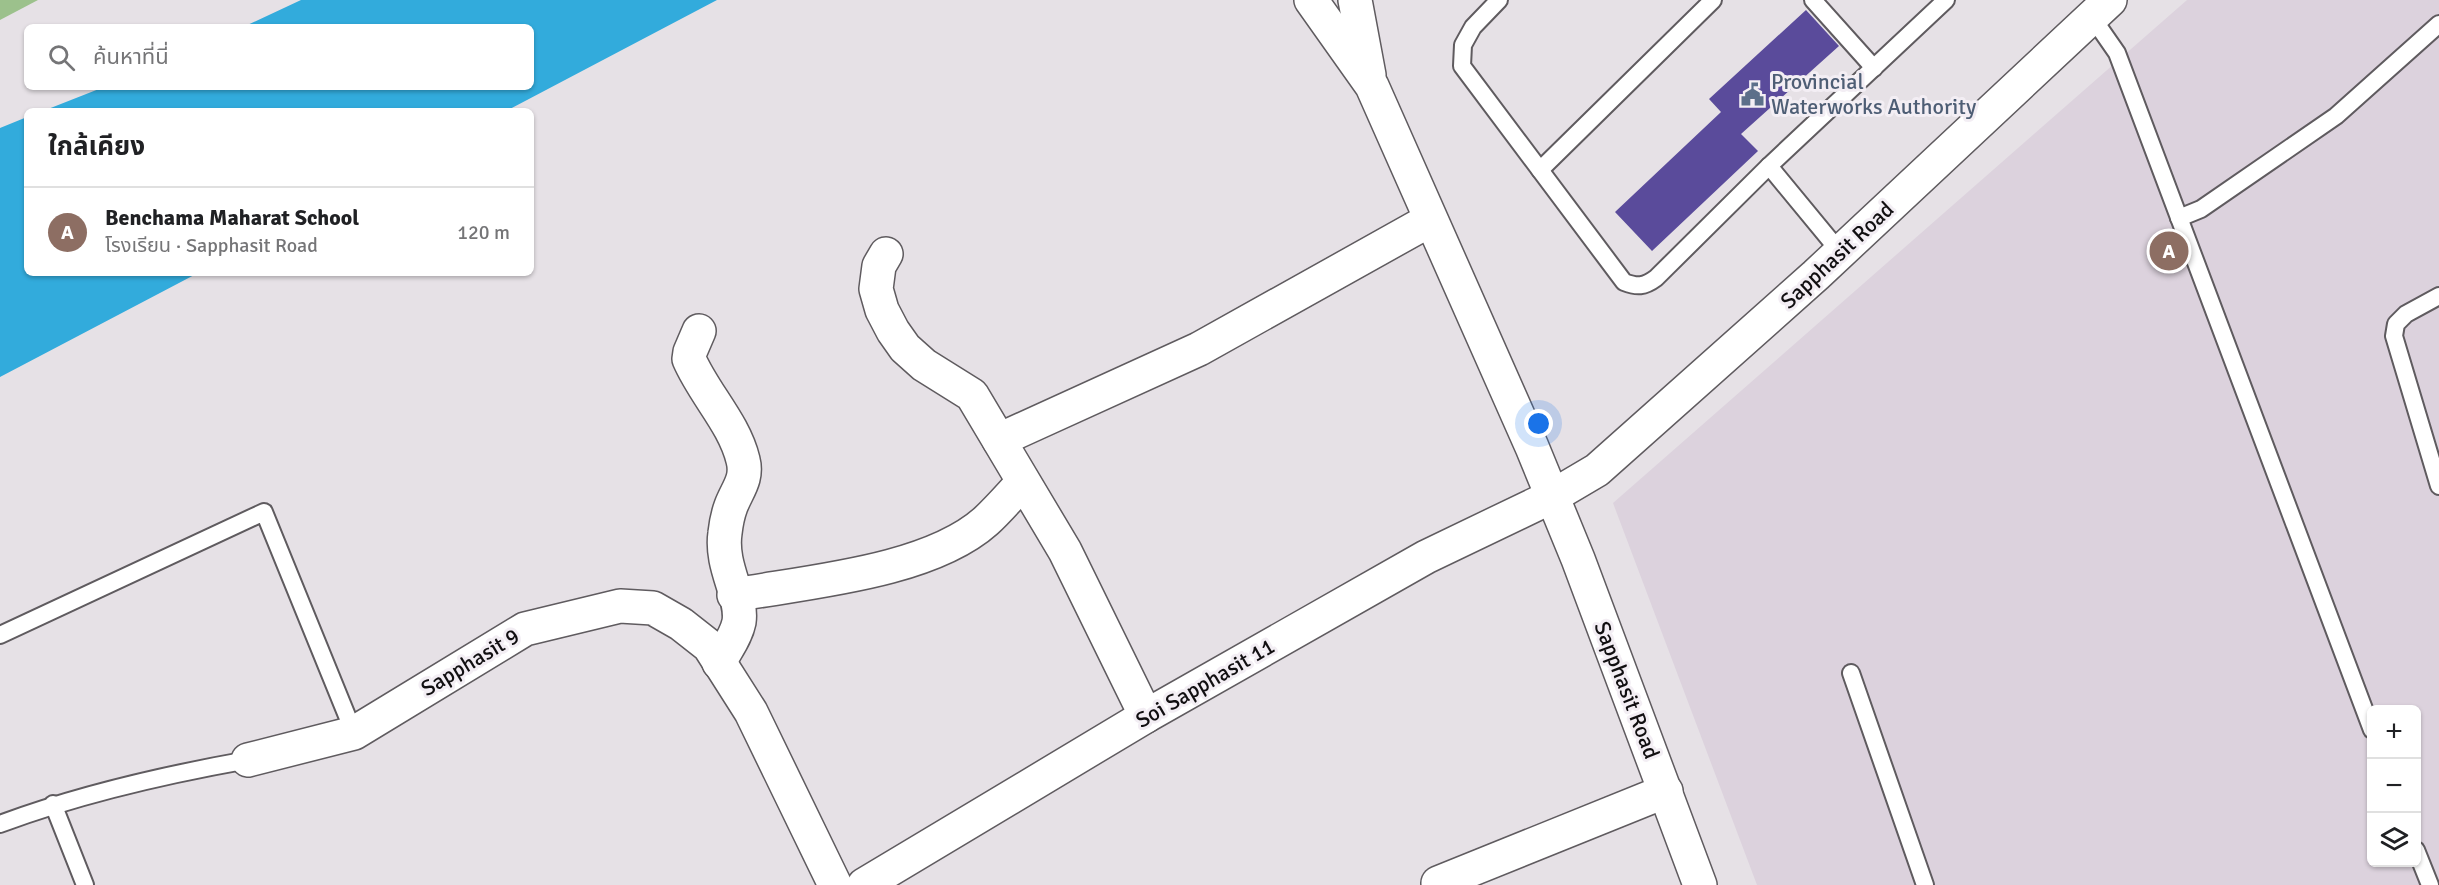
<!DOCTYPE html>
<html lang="th">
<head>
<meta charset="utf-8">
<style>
	:root { --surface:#fff; --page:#f2f2f2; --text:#202124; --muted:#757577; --line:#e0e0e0; --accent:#bd2c4b }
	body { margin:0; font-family:Signika,"Noto Sans Thai",sans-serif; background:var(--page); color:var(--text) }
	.controls { position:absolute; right:18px; bottom:18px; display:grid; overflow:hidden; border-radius:9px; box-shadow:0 2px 4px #0004 }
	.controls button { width:54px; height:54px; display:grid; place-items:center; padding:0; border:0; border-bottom:2px solid var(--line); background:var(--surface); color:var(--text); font:30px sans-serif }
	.you { position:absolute; left:1539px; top:424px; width:21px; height:21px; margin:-15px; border:4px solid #fff; border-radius:50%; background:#1a73e8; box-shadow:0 0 0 9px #1a73e833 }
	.badge { display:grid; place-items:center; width:39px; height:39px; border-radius:50%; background:var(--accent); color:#fff; font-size:20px; font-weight:700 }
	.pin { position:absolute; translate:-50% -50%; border:3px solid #fff; box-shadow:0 2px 6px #0006 }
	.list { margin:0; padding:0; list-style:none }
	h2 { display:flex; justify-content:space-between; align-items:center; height:78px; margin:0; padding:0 24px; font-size:26px }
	h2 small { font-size:20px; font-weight:400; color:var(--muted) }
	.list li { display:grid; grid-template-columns:39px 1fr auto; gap:18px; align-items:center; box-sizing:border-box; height:90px; padding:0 24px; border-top:2px solid var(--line) }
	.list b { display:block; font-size:22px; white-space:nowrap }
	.list p { margin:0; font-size:20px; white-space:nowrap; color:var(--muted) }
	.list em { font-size:20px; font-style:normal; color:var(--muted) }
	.icon { flex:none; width:33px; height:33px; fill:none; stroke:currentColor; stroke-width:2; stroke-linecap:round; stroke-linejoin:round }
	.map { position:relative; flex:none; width:2439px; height:885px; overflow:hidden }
	.search { position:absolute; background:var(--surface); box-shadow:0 2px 4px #0004; left:24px; top:24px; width:510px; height:66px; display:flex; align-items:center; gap:15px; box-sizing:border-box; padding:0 21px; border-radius:9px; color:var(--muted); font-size:22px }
	.panel { position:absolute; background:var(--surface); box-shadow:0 2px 4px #0004; left:24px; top:108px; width:510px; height:168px; border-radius:9px }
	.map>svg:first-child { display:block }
</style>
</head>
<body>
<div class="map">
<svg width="2439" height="885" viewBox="0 0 2439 885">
	<rect width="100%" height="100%" fill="#e6e1e6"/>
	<path fill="#dcd2dd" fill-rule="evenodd" d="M2187,0H2439V885H1757L1613,503ZM2372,710H2416V862H2372Z"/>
	<path fill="#9cc18c" d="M0,0H38L0,20Z"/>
	<g fill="#32abdc">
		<path d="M301,0H717L506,111H43L104,87H531V27H243Z"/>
		<path d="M27,117V273H198L0,377V128Z"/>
	</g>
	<path fill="#5a4b9b" d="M1806,10L1839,46L1741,134L1758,151L1652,251L1615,212L1721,112L1709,99Z"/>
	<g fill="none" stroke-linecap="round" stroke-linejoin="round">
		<defs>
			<g id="service">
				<path d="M1499,0L1473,27L1463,45L1462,66L1624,282C1637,287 1644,287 1656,278L1769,166L1946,0"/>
				<path d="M1813,0L1874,68"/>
				<path d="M2092,17L2117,53L2372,730"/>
				<path d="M1769,166L1840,252"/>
				<path d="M1540,170L1713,0"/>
				<path d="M2179,218L2201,209L2336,116L2439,24"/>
				<path d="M2439,296L2406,314L2396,324L2394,336L2439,486"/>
				<path d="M0,635L264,512L354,733"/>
				<path d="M1851,673L1925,885"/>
				<path d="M53,804L85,885"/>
				<path d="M0,824C80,794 164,775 248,760"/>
				<path d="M2416,850L2430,885"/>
			</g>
			<g id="minor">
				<path d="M886,254L879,266L876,289L882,310L893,331L905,348L924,365L972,395L1065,551L1146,716"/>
				<path d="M699,331L690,352L689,359C704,394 734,423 743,460C748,479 737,490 731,506C728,514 726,524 725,533C720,567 743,596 739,622C736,637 726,649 719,663"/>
				<path d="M999,440L1199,349L1430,220"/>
				<path d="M734,595C807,582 929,572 986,521C999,509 1011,495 1023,482"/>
				<path d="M248,760L354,733L525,629L620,606L653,608L681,624L709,646L751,712L835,885"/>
				<path d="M1438,883L1666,791"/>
			</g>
			<path id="tertiary" d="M864,885L1146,716L1426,557L1553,496L1597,470L1816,275L2110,0"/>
			<g id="secondary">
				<path d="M1311,0L1372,86L1532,447L1578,559L1700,885"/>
				<path d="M1355,0L1369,75"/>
			</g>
		</defs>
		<use href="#service" stroke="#5f5b5f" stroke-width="20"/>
		<use href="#minor" stroke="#5f5b5f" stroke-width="36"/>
		<use href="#tertiary" stroke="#5f5b5f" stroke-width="36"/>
		<use href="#secondary" stroke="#5f5b5f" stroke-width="36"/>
		<use href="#service" stroke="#fff" stroke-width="16"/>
		<use href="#minor" stroke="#fff" stroke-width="33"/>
		<use href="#tertiary" stroke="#fff" stroke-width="33"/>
		<use href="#secondary" stroke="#fff" stroke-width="33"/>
	</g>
	<defs>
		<symbol id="civic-bare" viewBox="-9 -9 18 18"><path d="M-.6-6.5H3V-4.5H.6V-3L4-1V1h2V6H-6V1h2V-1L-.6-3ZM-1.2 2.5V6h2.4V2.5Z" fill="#5c6f8a" stroke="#f3eef4" stroke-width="2.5" paint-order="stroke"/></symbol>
	</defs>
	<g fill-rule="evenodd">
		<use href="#civic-bare" x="1736" y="78" width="33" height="33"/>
	</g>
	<g text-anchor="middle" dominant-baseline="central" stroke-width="6" stroke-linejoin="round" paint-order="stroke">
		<g font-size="22" fill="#4e5e75" stroke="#f3eef4" text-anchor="start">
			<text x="1771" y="81">Provincial<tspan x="1771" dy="25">Waterworks Authority</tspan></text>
		</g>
		<g font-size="22" fill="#110f11" stroke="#f3eef4">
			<text transform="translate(1837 255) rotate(-43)">Sapphasit Road</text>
			<text transform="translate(470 662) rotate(-31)">Sapphasit 9</text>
			<text transform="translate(1205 683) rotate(-30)">Soi Sapphasit 11</text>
			<text transform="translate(1627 690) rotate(69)">Sapphasit Road</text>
		</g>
	</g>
</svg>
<div class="controls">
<button>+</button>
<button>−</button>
<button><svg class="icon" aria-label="layers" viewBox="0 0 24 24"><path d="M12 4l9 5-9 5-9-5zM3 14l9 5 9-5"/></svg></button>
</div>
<div class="you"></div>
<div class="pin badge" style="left:2169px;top:251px;background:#8d6e63">A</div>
<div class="search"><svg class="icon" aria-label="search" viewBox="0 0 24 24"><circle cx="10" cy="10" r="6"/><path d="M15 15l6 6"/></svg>ค้นหาที่นี่</div>
<section class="panel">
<h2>ใกล้เคียง<small></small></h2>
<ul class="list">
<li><span class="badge" style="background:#8d6e63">A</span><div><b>Benchama Maharat School</b><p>โรงเรียน · Sapphasit Road</p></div><em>120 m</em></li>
</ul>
</section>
</div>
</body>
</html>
